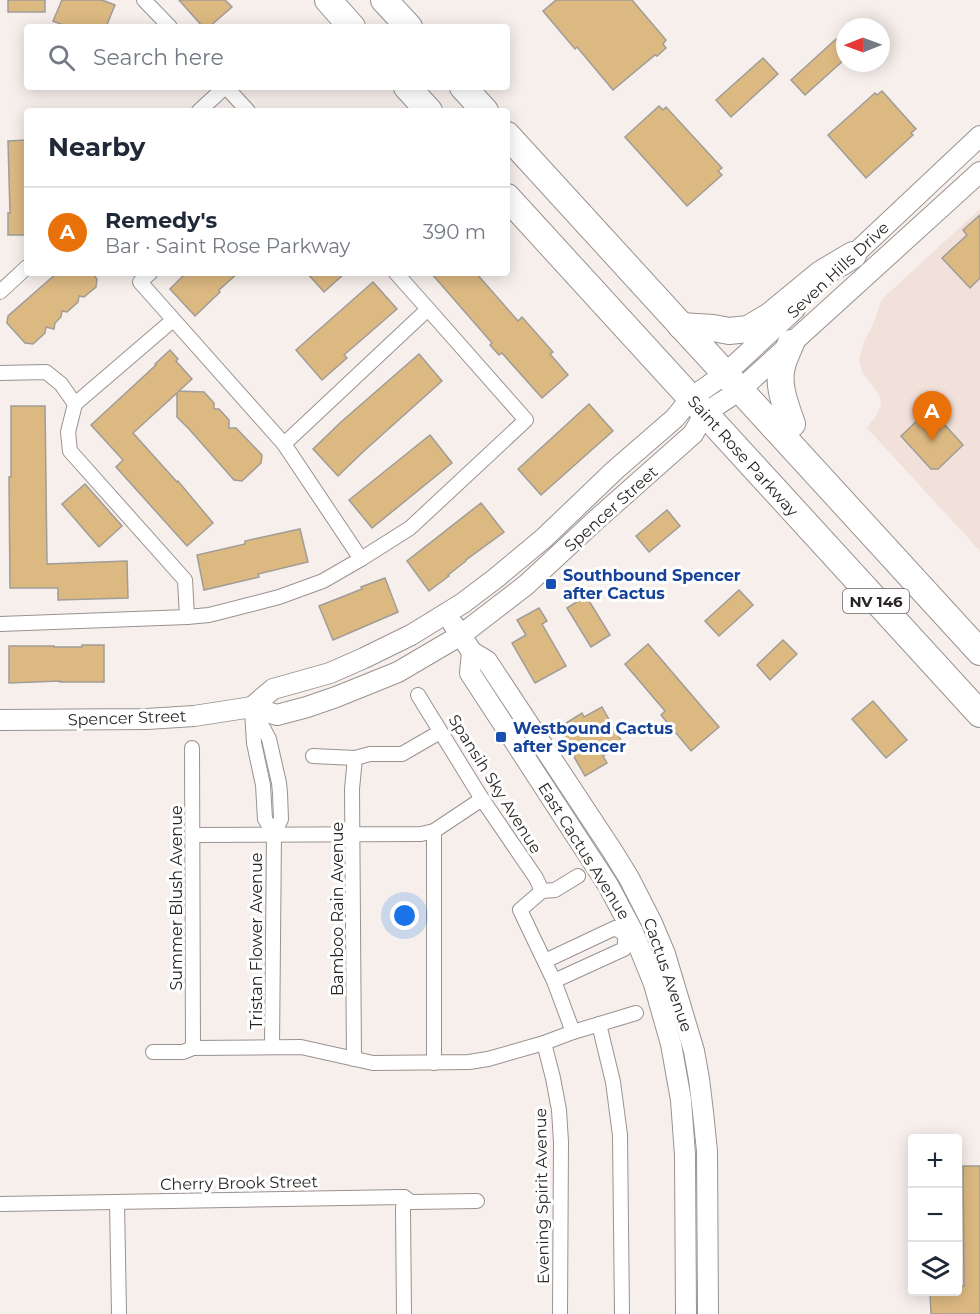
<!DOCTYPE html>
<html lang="en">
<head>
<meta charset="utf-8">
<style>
	:root { --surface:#fff; --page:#f6f6f7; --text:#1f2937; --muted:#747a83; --line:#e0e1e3; --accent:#0f766e }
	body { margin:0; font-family:Montserrat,sans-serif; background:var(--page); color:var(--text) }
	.controls { position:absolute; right:18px; bottom:18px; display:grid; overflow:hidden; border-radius:6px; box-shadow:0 3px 15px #0003 }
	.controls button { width:54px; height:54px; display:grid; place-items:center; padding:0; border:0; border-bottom:2px solid var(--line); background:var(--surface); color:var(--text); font:30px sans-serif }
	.compass { position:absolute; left:836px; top:18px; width:54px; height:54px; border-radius:50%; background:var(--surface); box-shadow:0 3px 15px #0003; rotate:269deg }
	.you { position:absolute; left:405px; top:916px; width:21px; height:21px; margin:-15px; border:4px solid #fff; border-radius:50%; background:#1a73e8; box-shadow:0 0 0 9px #1a73e833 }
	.badge { display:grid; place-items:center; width:39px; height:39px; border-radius:50%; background:var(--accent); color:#fff; font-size:20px; font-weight:700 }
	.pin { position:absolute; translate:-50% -50px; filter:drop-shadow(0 2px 3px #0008) }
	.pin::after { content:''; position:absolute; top:32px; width:21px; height:18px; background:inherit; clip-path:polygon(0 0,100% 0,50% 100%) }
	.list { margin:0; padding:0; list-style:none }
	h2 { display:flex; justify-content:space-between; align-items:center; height:78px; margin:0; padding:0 24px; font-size:26px }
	h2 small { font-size:20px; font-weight:400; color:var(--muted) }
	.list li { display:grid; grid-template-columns:39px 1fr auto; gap:18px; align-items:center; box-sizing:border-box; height:90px; padding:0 24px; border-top:2px solid var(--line) }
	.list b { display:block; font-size:22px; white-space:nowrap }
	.list p { margin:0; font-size:20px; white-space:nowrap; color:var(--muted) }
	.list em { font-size:20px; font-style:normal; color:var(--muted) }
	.icon { flex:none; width:33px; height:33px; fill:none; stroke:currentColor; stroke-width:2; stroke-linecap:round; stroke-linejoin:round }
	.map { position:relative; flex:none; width:980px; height:1314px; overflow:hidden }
	.search { position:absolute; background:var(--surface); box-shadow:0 3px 15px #0003; left:24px; top:24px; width:486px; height:66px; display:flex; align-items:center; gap:15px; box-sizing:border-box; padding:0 21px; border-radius:6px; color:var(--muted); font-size:22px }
	.panel { position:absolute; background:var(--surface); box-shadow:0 3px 15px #0003; left:24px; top:108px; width:486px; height:168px; border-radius:6px }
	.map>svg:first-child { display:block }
</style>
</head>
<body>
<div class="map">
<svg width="980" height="1314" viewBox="0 0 980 1314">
	<rect width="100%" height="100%" fill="#f7efeb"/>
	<path fill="#f1e1da" d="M980,209V551L867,428L876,416L881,405L880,397L873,386L862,372L859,359L864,341L871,329L882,299Z"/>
	<g fill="#ddb982" stroke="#a09c96" stroke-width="1.5">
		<rect x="8" y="0" width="37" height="12"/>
		<path d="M62,0H102L115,5L106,27H68L53,21Z"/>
		<path d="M179,0H225L232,7L209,27H203Z"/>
		<path d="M556,0H632L666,40L663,44L666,48L657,56L655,55L613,90L577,47L575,49L543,11Z"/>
		<path d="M836,39L845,50V59L805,95L791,80Z"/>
		<path d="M763,58L778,74L731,117L716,100Z"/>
		<path d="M882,91L916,129L911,133L913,135L866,178L828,135L875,93L877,95Z"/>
		<path d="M659,106L663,110L666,107L722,168L718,171L722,175L687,206L625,137Z"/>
		<path d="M27,140V235H8V213H10L8,141Z"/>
		<path d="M980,215V278L970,288L942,258L967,235L963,230Z"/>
		<path d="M57,273H92L97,279L96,287L84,297L79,296L78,302L67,312L62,311L61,317L55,323L54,329L46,327L45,333L33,344L25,343L7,323L8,316Z"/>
		<path d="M186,273H238L219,290L220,292L195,316L170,289Z"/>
		<path d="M307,273H345L324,292Z"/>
		<path d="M431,273H476L518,321L522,317L553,352L550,354L568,375L542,398L502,353L499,355L490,345L492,343Z"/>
		<path d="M373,282L397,309L344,355L347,358L322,380L296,350Z"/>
		<path d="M170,350L178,359L176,361L192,379L179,391L204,392L214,403V409H219L229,420V428H236L262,455L261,463L242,481L234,480L189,429L177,417V393L133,433L177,482L178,481L213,523L187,546L116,467L123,460L91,425L156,365L155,364Z"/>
		<path d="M419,354L442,381L364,451L338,476L313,449L341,422Z"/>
		<path d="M589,404L613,431L541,495L518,469Z"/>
		<path d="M934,405L948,420L944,424L963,445L938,469H931L901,436Z"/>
		<path d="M11,406H45L47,564L127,561L128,598L58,600V588H10L9,477H11Z"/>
		<path d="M430,435L452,463L372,528L349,500Z"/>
		<path d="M85,484L122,526L99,547L62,504Z"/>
		<path d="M481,503L504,532L466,560V561L448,575L449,576L429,591L407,561Z"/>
		<path d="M667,510L680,526L649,552L636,536Z"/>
		<path d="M300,529L308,562L258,574L259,577L204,590L197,555L245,544V541Z"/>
		<path d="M385,578L398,612L333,640L319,606L362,589L361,587Z"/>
		<path d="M739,590L753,605L719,636L705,621Z"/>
		<path d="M586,596L610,635L591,647L567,608Z"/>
		<path d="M539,608L547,621L542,624L566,666L535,683L512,643L526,635L517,620Z"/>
		<path d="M783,640L797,654L770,680L757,665Z"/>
		<path d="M648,644L719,727L691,751L661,715L665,711L625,664Z"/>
		<path d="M82,645H104V682H60V681L9,683V646H54V647H82Z"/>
		<path d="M873,701L907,740L886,758L852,719Z"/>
		<path d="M602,707L623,744L603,756L607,763L585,776L561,734L569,729L566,723L582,713L584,717Z"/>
		<path d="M963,1166H980V1314H931L930,1292H957V1286H964Z"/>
	</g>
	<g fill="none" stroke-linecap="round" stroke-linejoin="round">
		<defs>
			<g id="street">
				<path d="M144,0L170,27"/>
				<path d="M226,87L248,111"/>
				<path d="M199,111L225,87"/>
				<path d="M150,273L140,282L284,444L428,309L396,273"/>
				<path d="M0,292L27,267"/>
				<path d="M0,373L46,372L61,384L75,404L68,432L70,451L185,580L187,617"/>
				<path d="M75,404L173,320"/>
				<path d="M284,444L361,559"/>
				<path d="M0,624L187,617L209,615L279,597L323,581L361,559L410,528L526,420L428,309"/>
				<path d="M418,695L482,799L536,878L542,891"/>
				<path d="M252,707L269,739L279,783L280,793L281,819L274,834L272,1047"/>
				<path d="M252,711L254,743L263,785L265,819L274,834"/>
				<path d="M192,748L193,1048"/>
				<path d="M313,756L355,758L370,754H402L440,732"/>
				<path d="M434,831V1063"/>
				<path d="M193,835L421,834L434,831L482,799"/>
				<path d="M545,961L615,928L626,935"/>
				<path d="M554,981L624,949L626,935"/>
				<path d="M599,1024L613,1082L620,1135L622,1314"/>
				<path d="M573,1032L554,981L520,910L542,891L555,890L578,876"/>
				<path d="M544,1043L553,1078L559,1110L561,1142L560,1314"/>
				<path d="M153,1052H183L193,1048L301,1047L373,1063L469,1062L488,1059L544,1043L573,1032L636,1013"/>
				<path d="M354,1059L352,789L355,758"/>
				<path d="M404,1197L403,1210L404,1314"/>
				<path d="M117,1202L119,1314"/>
				<path d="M0,1204L404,1197L411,1202L477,1201"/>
			</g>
			<g id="secondary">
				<path d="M843,265L980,136"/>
				<path d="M453,624L472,652L487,661L613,852L629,878L652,923L665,954L694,1051L699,1079L703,1112L707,1151L708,1314"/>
				<path d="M472,652L470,673L608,885L633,932L654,984L671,1044L681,1100L685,1155L686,1314"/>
				<path d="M252,707L273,689L330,673L364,658L411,635L463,603L496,578L544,538L615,470L675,418L691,398L725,374L795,309"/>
				<path d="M0,720L147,719L194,716L252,707L277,715L307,707L336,697L398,672L461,635L526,585L597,519L693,434L705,413L740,390L980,172"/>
			</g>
			<g id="highway">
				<path d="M328,0L352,27"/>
				<path d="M384,0L409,27"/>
				<path d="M407,87L429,111"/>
				<path d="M463,87L485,111"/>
				<path d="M507,135L980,652"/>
				<path d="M507,197L980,714"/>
				<path d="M681,326L713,328L729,331L748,329L770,316L821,274L853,255"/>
				<path d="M775,428L792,424C786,406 777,386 782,366C784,358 788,350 791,343"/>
			</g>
		</defs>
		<use href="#street" stroke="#9a928f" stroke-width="16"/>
		<use href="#secondary" stroke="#9a928f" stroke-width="22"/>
		<use href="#highway" stroke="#9a928f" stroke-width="28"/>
		<use href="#street" stroke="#fff" stroke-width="14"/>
		<use href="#secondary" stroke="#fff" stroke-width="20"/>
		<use href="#highway" stroke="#fff" stroke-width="26"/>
	</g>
	<g fill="#1a4fb4" stroke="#fff" stroke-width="2">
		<rect x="545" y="578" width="12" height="12" rx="3"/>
		<rect x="495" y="731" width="12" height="12" rx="3"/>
	</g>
	<g text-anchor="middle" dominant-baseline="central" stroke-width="6" stroke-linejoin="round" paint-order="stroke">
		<rect fill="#fff" stroke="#696766" stroke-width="1.5" x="843" y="589" width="66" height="24" rx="4.5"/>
		<g font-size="15" font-weight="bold" fill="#292625">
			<text x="876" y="601">NV 146</text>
		</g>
		<g font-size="16" fill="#292625" stroke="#fff">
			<text transform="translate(838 270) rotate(-43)">Seven Hills Drive</text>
			<text transform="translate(743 456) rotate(48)">Saint Rose Parkway</text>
			<text transform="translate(611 509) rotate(-42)">Spencer Street</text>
			<text transform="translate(127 718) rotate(-2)">Spencer Street</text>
			<text transform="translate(495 784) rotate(58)">Spansih Sky Avenue</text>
			<text transform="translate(584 851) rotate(58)">East Cactus Avenue</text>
			<text transform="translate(176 898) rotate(-90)">Summer Blush Avenue</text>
			<text transform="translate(337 909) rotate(-90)">Bamboo Rain Avenue</text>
			<text transform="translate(256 941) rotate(-90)">Tristan Flower Avenue</text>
			<text transform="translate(668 975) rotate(71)">Cactus Avenue</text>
			<text transform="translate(239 1183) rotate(-1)">Cherry Brook Street</text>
			<text transform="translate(542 1196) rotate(-91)">Evening Spirit Avenue</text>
		</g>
		<g font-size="16" font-weight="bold" fill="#164399" stroke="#fff" text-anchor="start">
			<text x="563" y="575">Southbound Spencer<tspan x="563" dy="18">after Cactus</tspan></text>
			<text x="513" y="728">Westbound Cactus<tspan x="513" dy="18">after Spencer</tspan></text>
		</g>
	</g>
</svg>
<div class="controls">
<button>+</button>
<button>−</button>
<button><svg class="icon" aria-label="layers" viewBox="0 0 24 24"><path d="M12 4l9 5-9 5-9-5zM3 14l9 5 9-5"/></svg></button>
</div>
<svg class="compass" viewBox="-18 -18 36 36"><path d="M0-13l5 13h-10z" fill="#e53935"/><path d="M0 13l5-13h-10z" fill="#747a83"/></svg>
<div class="you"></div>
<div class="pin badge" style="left:932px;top:441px;background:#e8710a">A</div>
<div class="search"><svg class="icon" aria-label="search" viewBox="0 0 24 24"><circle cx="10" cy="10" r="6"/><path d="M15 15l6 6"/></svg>Search here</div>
<section class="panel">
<h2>Nearby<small></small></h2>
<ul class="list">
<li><span class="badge" style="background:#e8710a">A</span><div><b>Remedy's</b><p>Bar · Saint Rose Parkway</p></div><em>390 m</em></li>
</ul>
</section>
</div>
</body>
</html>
